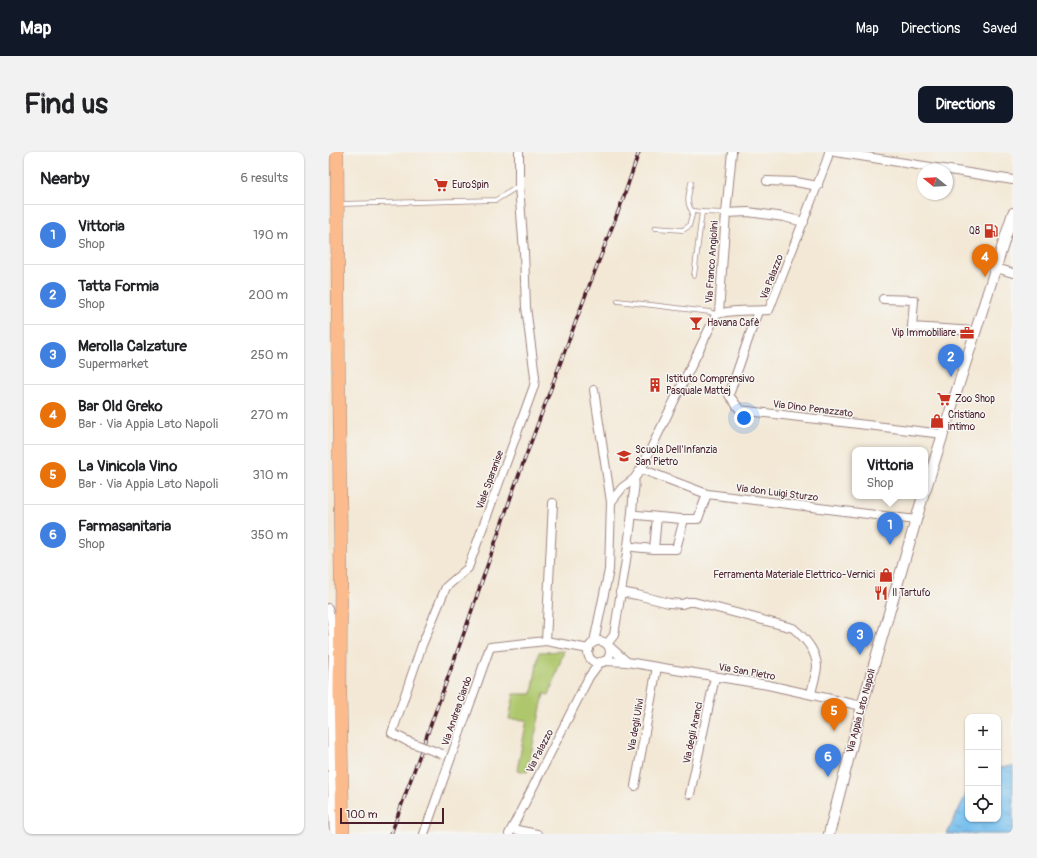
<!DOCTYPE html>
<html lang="en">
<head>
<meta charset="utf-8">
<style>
	:root { --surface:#fff; --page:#f2f2f2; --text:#202124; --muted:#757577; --line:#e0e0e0; --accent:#111827 }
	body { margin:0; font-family:Pangolin,sans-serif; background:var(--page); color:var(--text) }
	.controls { position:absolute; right:12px; bottom:12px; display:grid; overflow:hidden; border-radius:8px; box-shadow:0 1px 3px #0004 }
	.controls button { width:36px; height:36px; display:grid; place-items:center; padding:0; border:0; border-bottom:1px solid var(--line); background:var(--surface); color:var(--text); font:20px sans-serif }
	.compass { position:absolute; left:589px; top:12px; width:36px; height:36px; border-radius:50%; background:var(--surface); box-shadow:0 1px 3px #0004; rotate:288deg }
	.scale { position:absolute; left:12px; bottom:10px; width:104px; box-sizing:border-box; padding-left:4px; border:2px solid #4a1f2b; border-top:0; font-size:11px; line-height:14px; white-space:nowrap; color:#4a1f2b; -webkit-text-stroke:3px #f6f6f2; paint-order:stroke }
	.you { position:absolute; left:416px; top:266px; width:14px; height:14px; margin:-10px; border:3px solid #fff; border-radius:50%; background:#1a73e8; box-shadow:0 0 0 6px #1a73e833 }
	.badge { display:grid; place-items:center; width:26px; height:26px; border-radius:50%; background:var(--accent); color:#fff; font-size:13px; font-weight:700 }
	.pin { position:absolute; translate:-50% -33px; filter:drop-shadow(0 1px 2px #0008) }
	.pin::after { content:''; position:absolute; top:21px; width:14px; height:12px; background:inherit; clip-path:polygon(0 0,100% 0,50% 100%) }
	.popup { position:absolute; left:524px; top:295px; width:76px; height:52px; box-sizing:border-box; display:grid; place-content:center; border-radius:8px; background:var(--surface); filter:drop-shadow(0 1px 3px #0005); font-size:13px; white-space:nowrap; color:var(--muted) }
	.popup b { font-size:15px; color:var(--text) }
	.popup::after { content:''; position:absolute; left:50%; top:100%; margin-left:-8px; border:8px solid transparent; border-top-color:var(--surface) }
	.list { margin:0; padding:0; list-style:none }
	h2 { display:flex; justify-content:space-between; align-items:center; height:52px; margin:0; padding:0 16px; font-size:17px }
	h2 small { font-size:13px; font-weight:400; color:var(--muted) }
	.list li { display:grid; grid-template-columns:26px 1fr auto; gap:12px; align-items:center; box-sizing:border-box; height:60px; padding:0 16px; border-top:1px solid var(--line) }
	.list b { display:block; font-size:15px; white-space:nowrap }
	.list p { margin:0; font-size:13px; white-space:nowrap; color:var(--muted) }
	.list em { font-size:13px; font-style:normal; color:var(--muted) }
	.icon { flex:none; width:22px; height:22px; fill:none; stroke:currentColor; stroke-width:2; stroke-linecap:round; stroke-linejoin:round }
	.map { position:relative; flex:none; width:685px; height:682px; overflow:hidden; border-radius:8px }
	header { display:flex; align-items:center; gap:24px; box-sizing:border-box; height:56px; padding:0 20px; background:var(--accent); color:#fff }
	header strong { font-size:19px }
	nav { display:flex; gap:22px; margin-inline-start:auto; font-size:14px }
	.intro { display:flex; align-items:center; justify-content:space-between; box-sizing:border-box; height:96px; padding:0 24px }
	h1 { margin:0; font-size:28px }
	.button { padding:10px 18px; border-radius:8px; background:var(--accent); color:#fff; font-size:14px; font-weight:700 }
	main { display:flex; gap:24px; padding:0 24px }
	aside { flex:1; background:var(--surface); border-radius:8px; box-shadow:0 1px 3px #0004 }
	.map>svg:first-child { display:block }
</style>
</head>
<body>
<header>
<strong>Map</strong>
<nav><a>Map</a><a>Directions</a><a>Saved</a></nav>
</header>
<div class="intro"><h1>Find us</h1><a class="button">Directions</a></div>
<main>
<aside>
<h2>Nearby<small>6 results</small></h2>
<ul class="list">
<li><span class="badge" style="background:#3f7fe0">1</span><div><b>Vittoria</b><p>Shop</p></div><em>190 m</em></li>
<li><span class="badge" style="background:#3f7fe0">2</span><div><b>Tatta Formia</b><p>Shop</p></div><em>200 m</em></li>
<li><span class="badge" style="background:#3f7fe0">3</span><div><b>Merolla Calzature</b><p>Supermarket</p></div><em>250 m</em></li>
<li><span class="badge" style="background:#e8710a">4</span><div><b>Bar Old Greko</b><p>Bar · Via Appia Lato Napoli</p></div><em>270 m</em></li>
<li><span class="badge" style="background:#e8710a">5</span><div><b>La Vinicola Vino</b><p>Bar · Via Appia Lato Napoli</p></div><em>310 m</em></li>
<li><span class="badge" style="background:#3f7fe0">6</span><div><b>Farmasanitaria</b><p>Shop</p></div><em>350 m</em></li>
</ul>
</aside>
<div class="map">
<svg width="685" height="682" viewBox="0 0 685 682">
	<defs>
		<pattern id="water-ripples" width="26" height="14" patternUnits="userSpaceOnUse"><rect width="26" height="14" fill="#76bfee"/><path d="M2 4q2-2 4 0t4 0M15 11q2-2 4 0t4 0" fill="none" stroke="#639bc1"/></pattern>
	</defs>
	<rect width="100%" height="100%" fill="#f6f6f2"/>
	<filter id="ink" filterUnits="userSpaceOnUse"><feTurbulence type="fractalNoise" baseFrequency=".025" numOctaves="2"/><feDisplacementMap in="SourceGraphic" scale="8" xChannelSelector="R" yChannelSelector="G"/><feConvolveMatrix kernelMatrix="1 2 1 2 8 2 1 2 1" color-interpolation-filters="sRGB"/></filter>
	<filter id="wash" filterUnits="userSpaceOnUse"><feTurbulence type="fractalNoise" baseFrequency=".012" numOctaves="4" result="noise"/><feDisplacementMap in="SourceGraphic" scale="16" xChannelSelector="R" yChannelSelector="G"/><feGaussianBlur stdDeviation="0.9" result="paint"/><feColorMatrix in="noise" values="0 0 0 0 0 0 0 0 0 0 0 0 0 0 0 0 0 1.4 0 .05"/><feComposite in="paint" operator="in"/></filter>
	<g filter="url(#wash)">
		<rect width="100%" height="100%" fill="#f3e8d5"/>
		<path fill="#aec76c" stroke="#7c734c" d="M236,499L221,543L216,542L199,620L189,618L199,568L181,567L186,542H204L211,500Z"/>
		<path fill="url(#water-ripples)" stroke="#606f8c" d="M685,614V682H619L640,638V667H670V616Z"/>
	</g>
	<g filter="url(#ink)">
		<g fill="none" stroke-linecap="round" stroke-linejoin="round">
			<defs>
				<g id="service">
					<path d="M363,31C361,41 357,52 365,60"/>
					<path d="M11,52L168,48L191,34"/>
					<path d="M327,76L355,78L361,74L365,59L374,60"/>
					<path d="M366,124L374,60L398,61"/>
					<path d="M290,149L382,160L388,163"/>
				</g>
				<g id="minor">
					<path d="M507,0L685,28"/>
					<path d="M439,29L468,30L490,34"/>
					<path d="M398,61L420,60L456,65L476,70"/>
					<path d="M668,116L685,121"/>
					<path d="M555,147L586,148L584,175L647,179"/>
					<path d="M430,159L401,243L412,258L615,282"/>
					<path d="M391,161L398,61L404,0"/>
					<path d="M266,238L283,350"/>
					<path d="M313,317L379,342L588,368"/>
					<path d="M309,363L353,367H370L379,342"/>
					<path d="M305,395L326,397L329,365"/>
					<path d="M326,397H348L356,367"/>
					<path d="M292,440L309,443L341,451L354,452L360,450H366L465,476C476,485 488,499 489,514C489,521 484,535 483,542"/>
					<path d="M0,456C8,481 4,515 3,541C3,588 3,635 6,682"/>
					<path d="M218,489L261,497"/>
					<circle cx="271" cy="500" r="11"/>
					<path d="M266,490L281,418L283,350L294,336L306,327L313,317L388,163C399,157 428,159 441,158L499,8L501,0"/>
					<path d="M279,492L286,483C293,438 302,393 305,348C305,341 308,334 306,327"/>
					<path d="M281,494L299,510"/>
					<path d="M276,509L299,510L329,515L440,533L534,554"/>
					<path d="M79,589L64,581L94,493L118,435L140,416L206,234L207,225L198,155L196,100L191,34V0"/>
					<path d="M307,634L329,515"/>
					<path d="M362,642L387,525"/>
					<path d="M184,677L209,682"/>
					<path d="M96,682L162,495L218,489L225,351"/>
					<path d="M181,682L261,525L272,510"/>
				</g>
				<g id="tertiary">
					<path d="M597,339L685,61"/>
					<path d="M501,682L534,554L595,344"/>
				</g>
				<path id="primary" d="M9,0L11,274L13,422L12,540L15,682"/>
			</defs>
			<use href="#service" stroke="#9e8480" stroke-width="5.5"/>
			<use href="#minor" stroke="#9e8480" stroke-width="10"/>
			<use href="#tertiary" stroke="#9e8480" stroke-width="12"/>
			<use href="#primary" stroke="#9e8480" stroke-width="14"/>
			<use href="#service" stroke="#fff" stroke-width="4"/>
			<use href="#minor" stroke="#fff" stroke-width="8"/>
			<use href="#tertiary" stroke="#fff" stroke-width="10"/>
			<use href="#primary" stroke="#fbbb8c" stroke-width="13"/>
			<defs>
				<path id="rail" d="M63,682L136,481L186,336L258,142L295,47L311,0"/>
			</defs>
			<use href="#rail" stroke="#4a1f2b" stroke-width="3.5"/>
			<use href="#rail" stroke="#f6f6f2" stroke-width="2" stroke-dasharray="6" stroke-linecap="butt"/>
			<defs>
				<path id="minor-bridge" d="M79,589L114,602"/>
			</defs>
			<use href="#minor-bridge" stroke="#9e8480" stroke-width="10" stroke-linecap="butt"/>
			<use href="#minor-bridge" stroke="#fff" stroke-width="8"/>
		</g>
	</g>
	<defs>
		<symbol id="supermarket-bare" viewBox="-9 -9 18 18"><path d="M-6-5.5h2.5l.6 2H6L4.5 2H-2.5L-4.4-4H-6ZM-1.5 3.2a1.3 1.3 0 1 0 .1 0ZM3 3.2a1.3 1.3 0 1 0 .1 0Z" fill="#c8321e" stroke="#f6f6f2" stroke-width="2.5" paint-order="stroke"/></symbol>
		<symbol id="fuel-bare" viewBox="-9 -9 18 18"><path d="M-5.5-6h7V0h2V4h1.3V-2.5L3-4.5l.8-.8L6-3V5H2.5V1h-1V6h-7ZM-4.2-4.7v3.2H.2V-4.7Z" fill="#c8321e" stroke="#f6f6f2" stroke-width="2.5" paint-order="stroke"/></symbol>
		<symbol id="bar-bare" viewBox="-9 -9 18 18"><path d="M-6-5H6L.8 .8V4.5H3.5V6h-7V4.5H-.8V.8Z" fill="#c8321e" stroke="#f6f6f2" stroke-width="2.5" paint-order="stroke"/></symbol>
		<symbol id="office-bare" viewBox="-9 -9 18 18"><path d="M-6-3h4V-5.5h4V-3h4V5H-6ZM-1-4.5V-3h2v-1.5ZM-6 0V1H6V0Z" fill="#c8321e" stroke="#f6f6f2" stroke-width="2.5" paint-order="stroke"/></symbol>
		<symbol id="building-bare" viewBox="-9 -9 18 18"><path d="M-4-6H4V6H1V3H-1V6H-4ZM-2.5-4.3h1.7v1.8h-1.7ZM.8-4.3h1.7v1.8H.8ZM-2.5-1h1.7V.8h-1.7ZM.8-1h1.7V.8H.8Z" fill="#c8321e" stroke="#f6f6f2" stroke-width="2.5" paint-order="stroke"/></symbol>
		<symbol id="shop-bare" viewBox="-9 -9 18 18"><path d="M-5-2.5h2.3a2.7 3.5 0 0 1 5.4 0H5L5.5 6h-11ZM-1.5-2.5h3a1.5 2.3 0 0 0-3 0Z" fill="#c8321e" stroke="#f6f6f2" stroke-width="2.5" paint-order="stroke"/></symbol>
		<symbol id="school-bare" viewBox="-9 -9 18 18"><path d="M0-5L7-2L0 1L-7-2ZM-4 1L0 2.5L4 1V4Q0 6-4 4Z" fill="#c8321e" stroke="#f6f6f2" stroke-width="2.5" paint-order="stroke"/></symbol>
		<symbol id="restaurant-bare" viewBox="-9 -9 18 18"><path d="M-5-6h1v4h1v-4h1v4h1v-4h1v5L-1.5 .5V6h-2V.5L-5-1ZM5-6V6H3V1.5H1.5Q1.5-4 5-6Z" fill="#c8321e" stroke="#f6f6f2" stroke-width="2.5" paint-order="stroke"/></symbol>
	</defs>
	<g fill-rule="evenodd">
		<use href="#supermarket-bare" x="103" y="23" width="20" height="20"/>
		<use href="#fuel-bare" x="653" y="69" width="20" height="20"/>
		<use href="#bar-bare" x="358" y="161" width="20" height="20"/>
		<use href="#office-bare" x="629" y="171" width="20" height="20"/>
		<use href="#building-bare" x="317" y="223" width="20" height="20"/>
		<use href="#supermarket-bare" x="606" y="237" width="20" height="20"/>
		<use href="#shop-bare" x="599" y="259" width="20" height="20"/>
		<use href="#school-bare" x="286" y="294" width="20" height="20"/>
		<use href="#shop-bare" x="548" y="413" width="20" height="20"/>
		<use href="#restaurant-bare" x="543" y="431" width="20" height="20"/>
	</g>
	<g text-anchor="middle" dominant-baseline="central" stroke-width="3" stroke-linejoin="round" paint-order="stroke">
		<g font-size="10" fill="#4a1f2b" stroke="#f6f6f2" text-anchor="start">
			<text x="124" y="33">EuroSpin</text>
			<text x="652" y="79" text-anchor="end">Q8</text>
			<text x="379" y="171">Havana Cafè</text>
			<text x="628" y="181" text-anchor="end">Vip Immobiliare</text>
			<text x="338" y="227">Istituto Comprensivo<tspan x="338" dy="12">Pasquale Mattej</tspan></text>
			<text x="627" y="247">Zoo Shop</text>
			<text x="620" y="263">Cristiano<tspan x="620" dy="12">intimo</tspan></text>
			<text x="307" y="298">Scuola Dell'Infanzia<tspan x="307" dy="12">San Pietro</tspan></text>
			<text x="547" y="423" text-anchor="end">Ferramenta Materiale Elettrico-Vernici</text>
			<text x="564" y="441">Il Tartufo</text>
		</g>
		<g font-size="10" fill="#4a1f2b" stroke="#f6f6f2">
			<text transform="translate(384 110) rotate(-86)">Via Franco Angiolini</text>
			<text transform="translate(444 125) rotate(-69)">Via Palazzo</text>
			<text transform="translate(485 257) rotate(7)">Via Dino Penazzato</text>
			<text transform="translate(162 328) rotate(-70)">Viale Sparanise</text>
			<text transform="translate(449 341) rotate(7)">Via don Luigi Sturzo</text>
			<text transform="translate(419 520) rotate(10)">Via San Pietro</text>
			<text transform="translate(129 559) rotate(-71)">Via Andrea Ciardo</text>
			<text transform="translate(533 559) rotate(-75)">Via Appia Lato Napoli</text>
			<text transform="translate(308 573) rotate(-80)">Via degli Ulivi</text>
			<text transform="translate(365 581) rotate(-78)">Via degli Aranci</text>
			<text transform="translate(212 599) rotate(-63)">Via Palazzo</text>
		</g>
	</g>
</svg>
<div class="controls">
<button>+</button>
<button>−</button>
<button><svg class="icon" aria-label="locate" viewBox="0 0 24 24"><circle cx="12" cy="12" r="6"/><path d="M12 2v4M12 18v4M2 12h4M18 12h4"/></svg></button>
</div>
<svg class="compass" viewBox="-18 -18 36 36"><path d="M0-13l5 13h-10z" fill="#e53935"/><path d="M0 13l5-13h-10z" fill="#757577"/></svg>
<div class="scale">100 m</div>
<div class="you"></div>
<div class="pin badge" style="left:562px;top:393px;background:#3f7fe0">1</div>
<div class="popup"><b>Vittoria</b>Shop</div>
<div class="pin badge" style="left:623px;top:225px;background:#3f7fe0">2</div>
<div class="pin badge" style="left:532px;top:503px;background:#3f7fe0">3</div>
<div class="pin badge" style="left:657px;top:125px;background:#e8710a">4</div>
<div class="pin badge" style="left:506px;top:579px;background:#e8710a">5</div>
<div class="pin badge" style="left:500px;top:625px;background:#3f7fe0">6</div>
</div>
</main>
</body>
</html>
